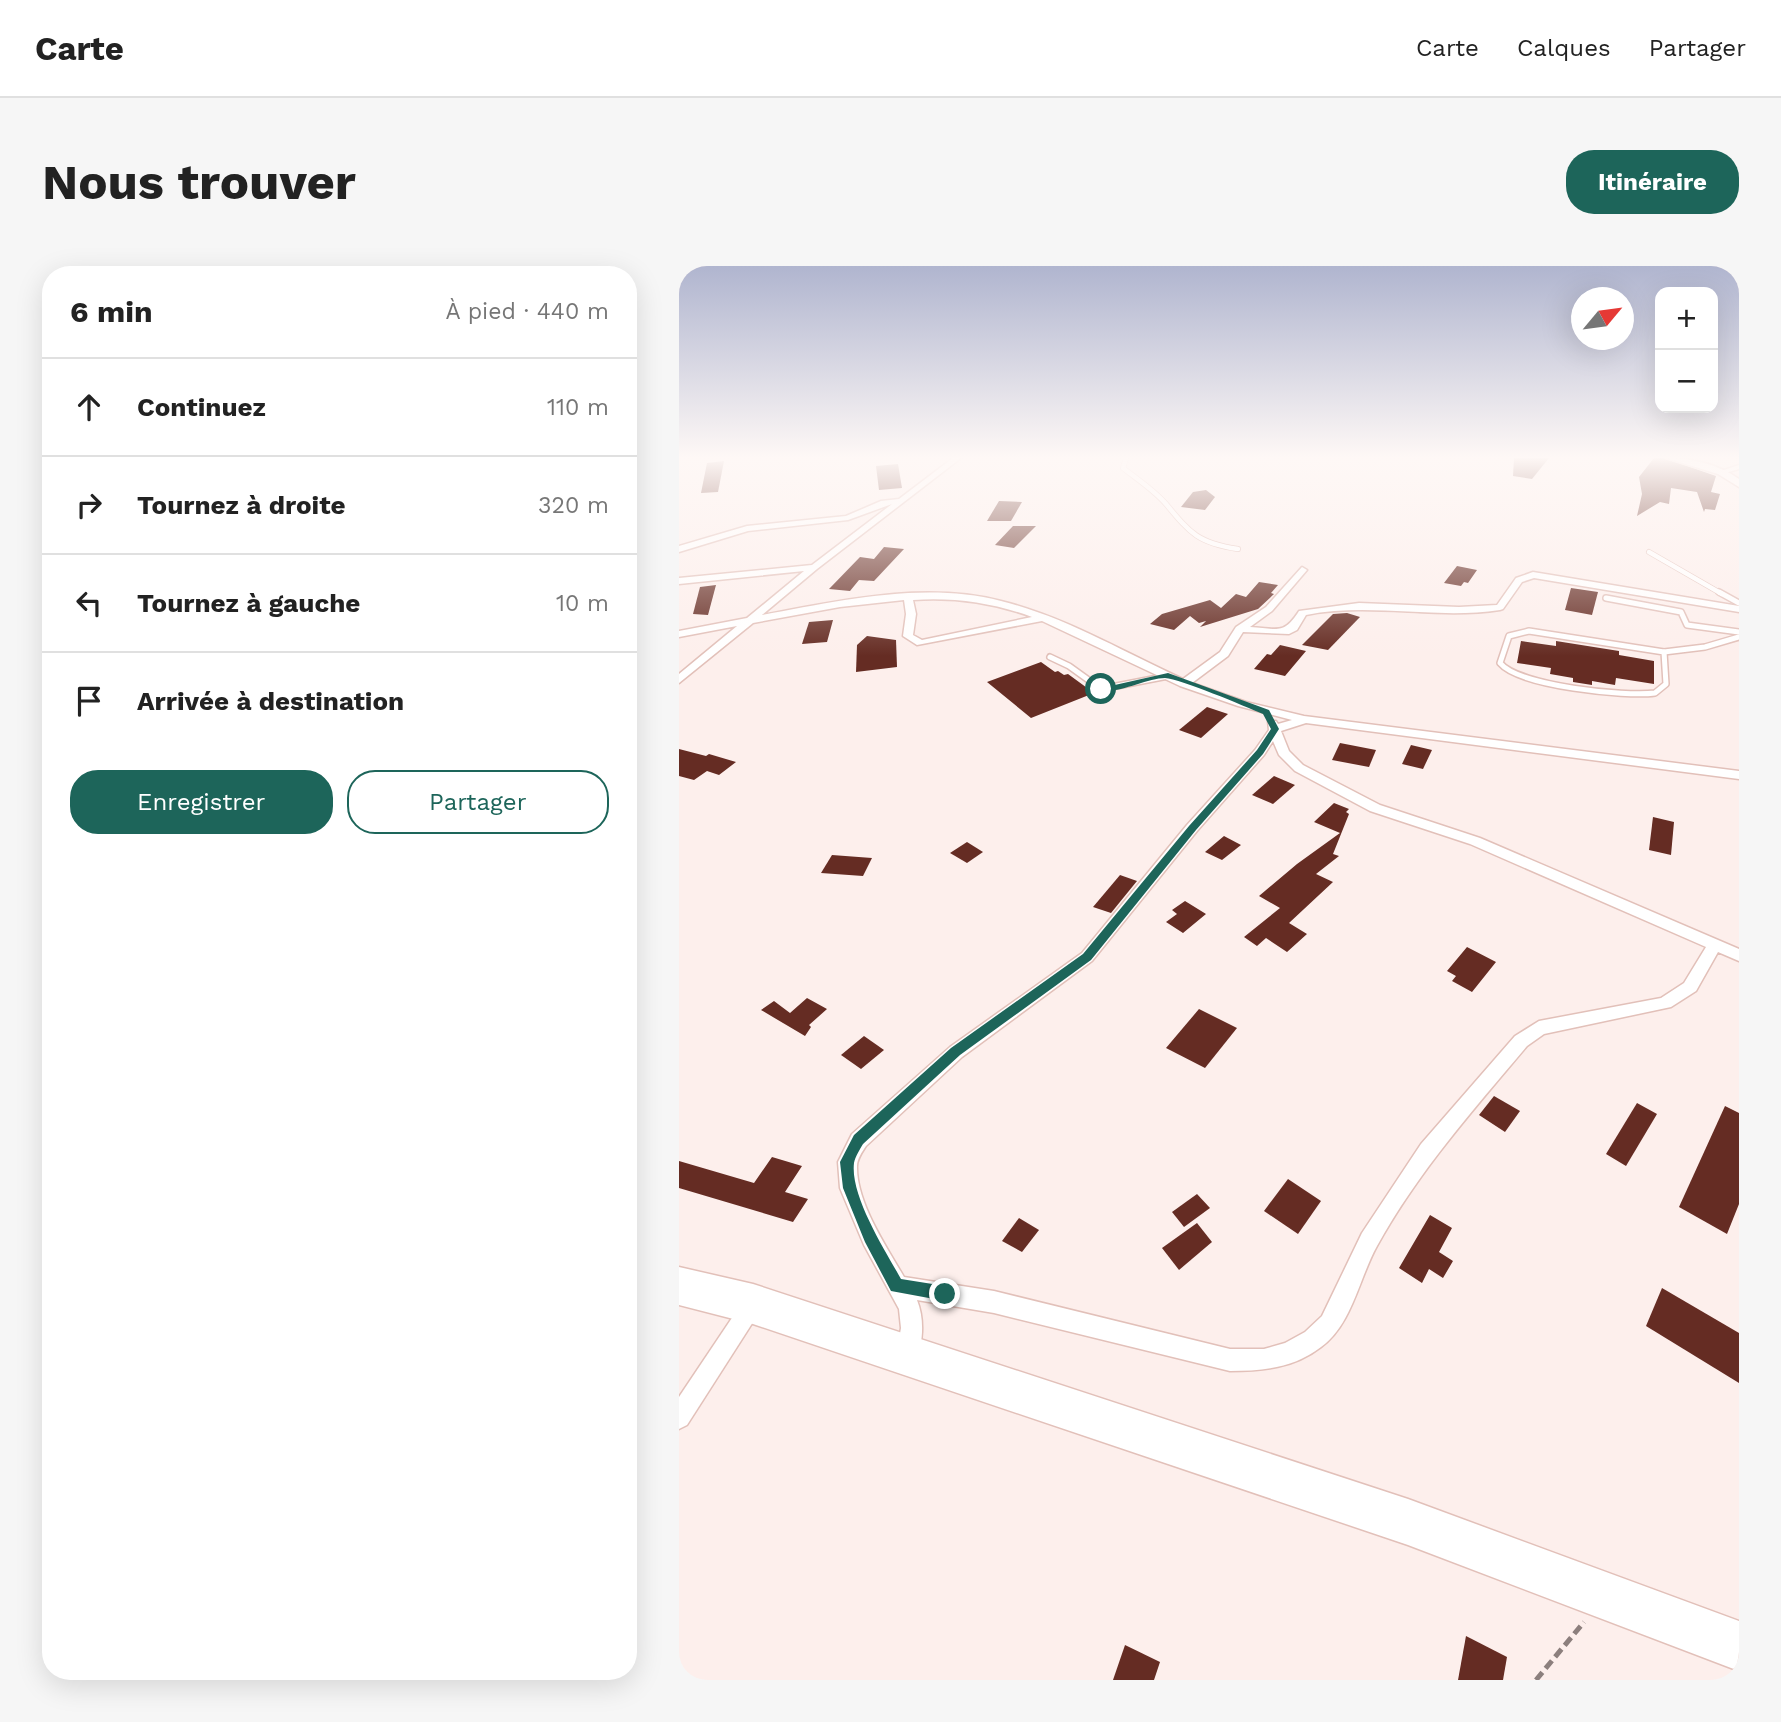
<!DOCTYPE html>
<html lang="fr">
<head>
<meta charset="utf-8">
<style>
	:root { --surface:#fff; --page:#f6f6f6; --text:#222; --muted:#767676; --line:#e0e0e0; --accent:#1d655a }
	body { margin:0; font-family:"Work Sans",sans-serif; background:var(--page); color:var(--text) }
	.controls { position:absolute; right:21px; top:21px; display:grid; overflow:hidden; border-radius:14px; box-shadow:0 7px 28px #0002 }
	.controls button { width:63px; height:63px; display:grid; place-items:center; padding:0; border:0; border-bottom:2px solid var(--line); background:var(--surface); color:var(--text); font:35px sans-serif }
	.compass { position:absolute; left:892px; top:21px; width:63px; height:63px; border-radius:50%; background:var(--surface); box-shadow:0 7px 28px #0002; rotate:61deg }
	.stop { position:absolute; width:21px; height:21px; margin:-16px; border:5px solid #1d655a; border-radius:50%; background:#fff }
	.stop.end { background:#1d655a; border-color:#fff; box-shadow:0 2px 7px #0008 }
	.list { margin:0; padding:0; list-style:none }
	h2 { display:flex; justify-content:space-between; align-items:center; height:91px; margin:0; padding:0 28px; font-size:30px }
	h2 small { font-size:23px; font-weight:400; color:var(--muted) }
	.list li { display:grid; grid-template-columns:46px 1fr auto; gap:21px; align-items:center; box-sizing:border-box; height:98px; padding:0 28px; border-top:2px solid var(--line) }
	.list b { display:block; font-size:26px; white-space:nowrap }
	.list em { font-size:23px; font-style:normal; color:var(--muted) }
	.actions { display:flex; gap:14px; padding:21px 28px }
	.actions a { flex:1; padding:16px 0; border:2px solid var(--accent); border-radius:28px; text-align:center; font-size:24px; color:var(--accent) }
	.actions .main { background:var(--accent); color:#fff }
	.icon { flex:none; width:38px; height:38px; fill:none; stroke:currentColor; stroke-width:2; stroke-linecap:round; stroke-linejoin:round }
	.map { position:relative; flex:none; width:1060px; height:1414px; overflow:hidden; border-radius:28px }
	header { display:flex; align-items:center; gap:42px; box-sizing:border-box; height:98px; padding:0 35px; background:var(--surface); border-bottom:2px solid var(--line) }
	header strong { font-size:33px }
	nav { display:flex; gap:38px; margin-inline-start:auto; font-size:24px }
	.intro { display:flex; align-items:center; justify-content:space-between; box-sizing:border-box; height:168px; padding:0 42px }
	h1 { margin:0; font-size:49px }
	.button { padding:18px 32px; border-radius:28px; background:var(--accent); color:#fff; font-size:24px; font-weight:700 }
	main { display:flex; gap:42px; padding:0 42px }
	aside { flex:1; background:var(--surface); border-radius:28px; box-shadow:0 7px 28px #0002 }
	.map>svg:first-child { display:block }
</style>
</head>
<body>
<header>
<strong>Carte</strong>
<nav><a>Carte</a><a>Calques</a><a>Partager</a></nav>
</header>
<div class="intro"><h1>Nous trouver</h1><a class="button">Itinéraire</a></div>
<main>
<aside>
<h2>6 min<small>À pied · 440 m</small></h2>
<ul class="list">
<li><svg class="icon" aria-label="ahead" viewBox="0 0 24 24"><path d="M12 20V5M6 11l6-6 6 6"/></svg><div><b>Continuez</b></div><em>110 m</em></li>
<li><svg class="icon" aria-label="right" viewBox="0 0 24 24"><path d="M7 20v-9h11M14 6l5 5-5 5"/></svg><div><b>Tournez à droite</b></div><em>320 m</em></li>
<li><svg class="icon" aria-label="left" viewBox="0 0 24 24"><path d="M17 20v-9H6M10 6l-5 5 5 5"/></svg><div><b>Tournez à gauche</b></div><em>10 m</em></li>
<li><svg class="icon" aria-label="arrive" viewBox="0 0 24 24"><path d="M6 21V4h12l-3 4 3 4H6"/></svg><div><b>Arrivée à destination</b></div></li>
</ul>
<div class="actions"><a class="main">Enregistrer</a><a>Partager</a></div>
</aside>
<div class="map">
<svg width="1060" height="1414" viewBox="0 0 1060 1414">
	<rect width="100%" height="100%" fill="#fdefec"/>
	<g fill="#652c23">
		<path d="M835,192H870L853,213L834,210Z"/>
		<path d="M975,192H985L1037,210L1032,226L1041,228L1036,244L1026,243L1025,246L1018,226L992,222L990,238L981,236L958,250L963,228L960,211Z"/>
		<path d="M45,195L39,226L22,227L28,197Z"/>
		<path d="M219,198L223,222L200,224L197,200Z"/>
		<path d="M527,224L536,231L526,244L502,241L514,226Z"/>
		<path d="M320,235L343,236L332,255H308Z"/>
		<path d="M334,260H357L335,282L316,279Z"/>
		<path d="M205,281L225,283L195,315L180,314L171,325L150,323L181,291L195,293Z"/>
		<path d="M778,300L798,304L789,317L785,316L782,320L765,317Z"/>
		<path d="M580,316L599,319L592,327L595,328L579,343L521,361L527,355L520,357L511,350L495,364L471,358L483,348L531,334L542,342L557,328L567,331Z"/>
		<path d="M37,319L29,349L14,348L21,321Z"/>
		<path d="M892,322L919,326L913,349L886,344Z"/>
		<path d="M668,347L681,351L649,384L623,379L654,348Z"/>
		<path d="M154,354L148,376L123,378L130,356Z"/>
		<path d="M188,370L217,374L218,401L177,406L178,379Z"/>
		<path d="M842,375L877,380V375L940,385V389L975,395V418L937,412L936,419L913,415V419L894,416V412L871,408L872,402L838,397Z"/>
		<path d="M601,379L627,385L606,410L575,403L588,388L592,389Z"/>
		<path d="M362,396L376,406L379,405L385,409L389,408L415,427L352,452L308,416Z"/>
		<path d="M528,441L549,448L522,472L500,464Z"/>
		<path d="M661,477L697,484L690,501L653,494Z"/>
		<path d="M732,479L753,484L744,503L723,498Z"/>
		<path d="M0,483L27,490L30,488L57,496L40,509L28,505L15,514L0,510Z"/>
		<path d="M595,510L616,519L594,538L573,529Z"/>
		<path d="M655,537L670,543L667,546L670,548L654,588L660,590L637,608L654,616L610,657L628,668L608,686L587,672L578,680L565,671L601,642L580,630L618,598L661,567L635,556Z"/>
		<path d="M974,551L995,556L992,589L970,584Z"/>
		<path d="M545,570L562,579L543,594L526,586Z"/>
		<path d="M288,576L304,586L288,597L271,587Z"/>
		<path d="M153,589L193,592L184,610L142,607Z"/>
		<path d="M441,609L458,615L432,647L414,641Z"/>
		<path d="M506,635L527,648L504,667L487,656L498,648L493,644Z"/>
		<path d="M788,681L817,696L793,726L773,715L777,710L768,705Z"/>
		<path d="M128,732L148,743L130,759L132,761L126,770L82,744L95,735L111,747Z"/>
		<path d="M520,743L558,762L526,802L487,782Z"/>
		<path d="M185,770L205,784L182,803L162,789Z"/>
		<path d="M815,830L841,845L826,866L800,849Z"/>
		<path d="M958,837L978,848L947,900L927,888Z"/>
		<path d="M1046,840L1060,847V938L1048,968L1000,941Z"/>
		<path d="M93,891L123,900L106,926L129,933L114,956L0,922V895L75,917Z"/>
		<path d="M609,913L642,935L619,968L585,945Z"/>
		<path d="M518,928L531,942L505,961L493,946Z"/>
		<path d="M751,949L773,962L760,986L774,995L764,1012L750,1003L743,1017L720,1002Z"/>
		<path d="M340,952L360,964L343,986L323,975Z"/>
		<path d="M518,957L533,976L500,1004L483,982Z"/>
		<path d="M983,1022L1060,1067V1117L967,1060Z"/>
		<path d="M787,1370L828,1391L824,1414H779Z"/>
		<path d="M446,1379L481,1396L475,1414H434Z"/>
	</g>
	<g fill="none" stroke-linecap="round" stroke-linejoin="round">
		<defs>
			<g id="lane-far1">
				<path d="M447,192L444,202C458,213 475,224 487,238C511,267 519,277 559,283"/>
				<path d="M970,286L1043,328"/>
			</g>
			<g id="lane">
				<path d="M1040,326L1060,337"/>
				<path d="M927,332L1002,346L1008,359L1060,366"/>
				<path d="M850,365L985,386L987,418L976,427C946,431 840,420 821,397L830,370Z"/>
				<path d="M985,386L1026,381L1060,371"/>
				<path d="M371,391L390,400L422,423L489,410"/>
			</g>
			<g id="street">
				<path d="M274,192H282L138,303L83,349C160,335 245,315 322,335C387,351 444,386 504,413L541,386L557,361L587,341L623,301L628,304L593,345L571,361C598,362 604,370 620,345L680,337L780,341L818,339L837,312L854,306L1060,340V346L855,312L843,316L824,343L821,344C756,354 692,336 627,349L618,364L610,368L564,366L549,390L513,417L567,436L625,450L1060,505V513L627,457L602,465L610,485L624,499L701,539L801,572L1060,683V695L1039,686L1017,725L992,741L865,768L848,780C794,844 739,906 698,980C680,1012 673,1059 642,1081C615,1102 584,1105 551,1105L315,1047L238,1034C246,1054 244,1078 236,1098L228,1101L220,1098L217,1090L222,1062L220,1043L185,979L161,922L159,896L173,868L271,781L403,687L508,559L576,484L590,464L589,455H597L599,458L613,454L559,440L501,420L363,355L238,379L224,370L227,348L225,334L161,341L74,357L0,417V408L58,360L0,371V365L68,352L125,305L0,318V312L133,299L213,238L169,254L69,265L0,286V280L68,260L167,250L202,235L220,233ZM234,334C275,331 315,337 353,351L243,374L234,369L237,348ZM594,475L600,489L616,505L691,545L791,578L1027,681L1005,717L982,732L860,755L836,770L742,878L683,967L643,1050L626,1066L606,1077L585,1083H551L315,1025L225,1011C207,980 177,936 178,900C178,893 183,886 187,880L283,791L413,695L518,565L585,489Z"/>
				<path d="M1060,199V203L1043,208L1039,206Z"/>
				<path d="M74,1027L81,1031L85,1038L81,1045L8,1159L0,1163V1131L67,1031Z"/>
			</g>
			<path id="secondary" d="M987,192C1012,192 1039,198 1060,213V221L1039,208Z"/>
			<path id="highway" d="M0,1001L74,1018L729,1233L1060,1355V1405L729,1279L74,1058L0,1039Z"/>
		</defs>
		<use href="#lane-far1" stroke="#e2c0b9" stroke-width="6"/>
		<use href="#lane" stroke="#e2c0b9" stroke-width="8"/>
		<use href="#street" stroke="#e2c0b9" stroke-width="3"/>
		<use href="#secondary" stroke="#e2c0b9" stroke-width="3"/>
		<use href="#highway" stroke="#e2c0b9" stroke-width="3"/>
		<path stroke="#8c7f7d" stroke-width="5" stroke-dasharray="10 5" stroke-linecap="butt" d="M857,1414L905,1356"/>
		<use href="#lane-far1" stroke="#fff" stroke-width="4.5"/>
		<use href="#lane" stroke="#fff" stroke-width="5"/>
		<use href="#street" fill="#fff" fill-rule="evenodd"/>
		<use href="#secondary" fill="#fff" fill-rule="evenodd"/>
		<use href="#highway" fill="#fff" fill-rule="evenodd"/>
	</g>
	<linearGradient id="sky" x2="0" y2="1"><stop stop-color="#b0b5cf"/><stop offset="0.49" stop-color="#fef8f6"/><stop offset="1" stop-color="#fef8f6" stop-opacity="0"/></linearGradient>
	<rect width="1060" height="390" fill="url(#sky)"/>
	<path fill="#1d655a" d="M489,407L590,444L600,463L584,488L517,564L412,694L281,789L184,878C181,883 176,891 175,897C171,930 206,984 222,1013L266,1020L272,1022L274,1028L272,1033L266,1035L212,1025L186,976L164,922L161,896L175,869L272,782L404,688L510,560L578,484L592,463L584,448C565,440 502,413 486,412C467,412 434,431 418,423Z"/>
</svg>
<div class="controls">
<button>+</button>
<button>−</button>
</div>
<svg class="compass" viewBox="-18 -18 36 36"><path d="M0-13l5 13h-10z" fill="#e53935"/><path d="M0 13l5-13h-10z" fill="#767676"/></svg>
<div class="stop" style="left:422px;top:423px"></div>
<div class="stop end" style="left:266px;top:1028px"></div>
</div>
</main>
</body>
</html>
